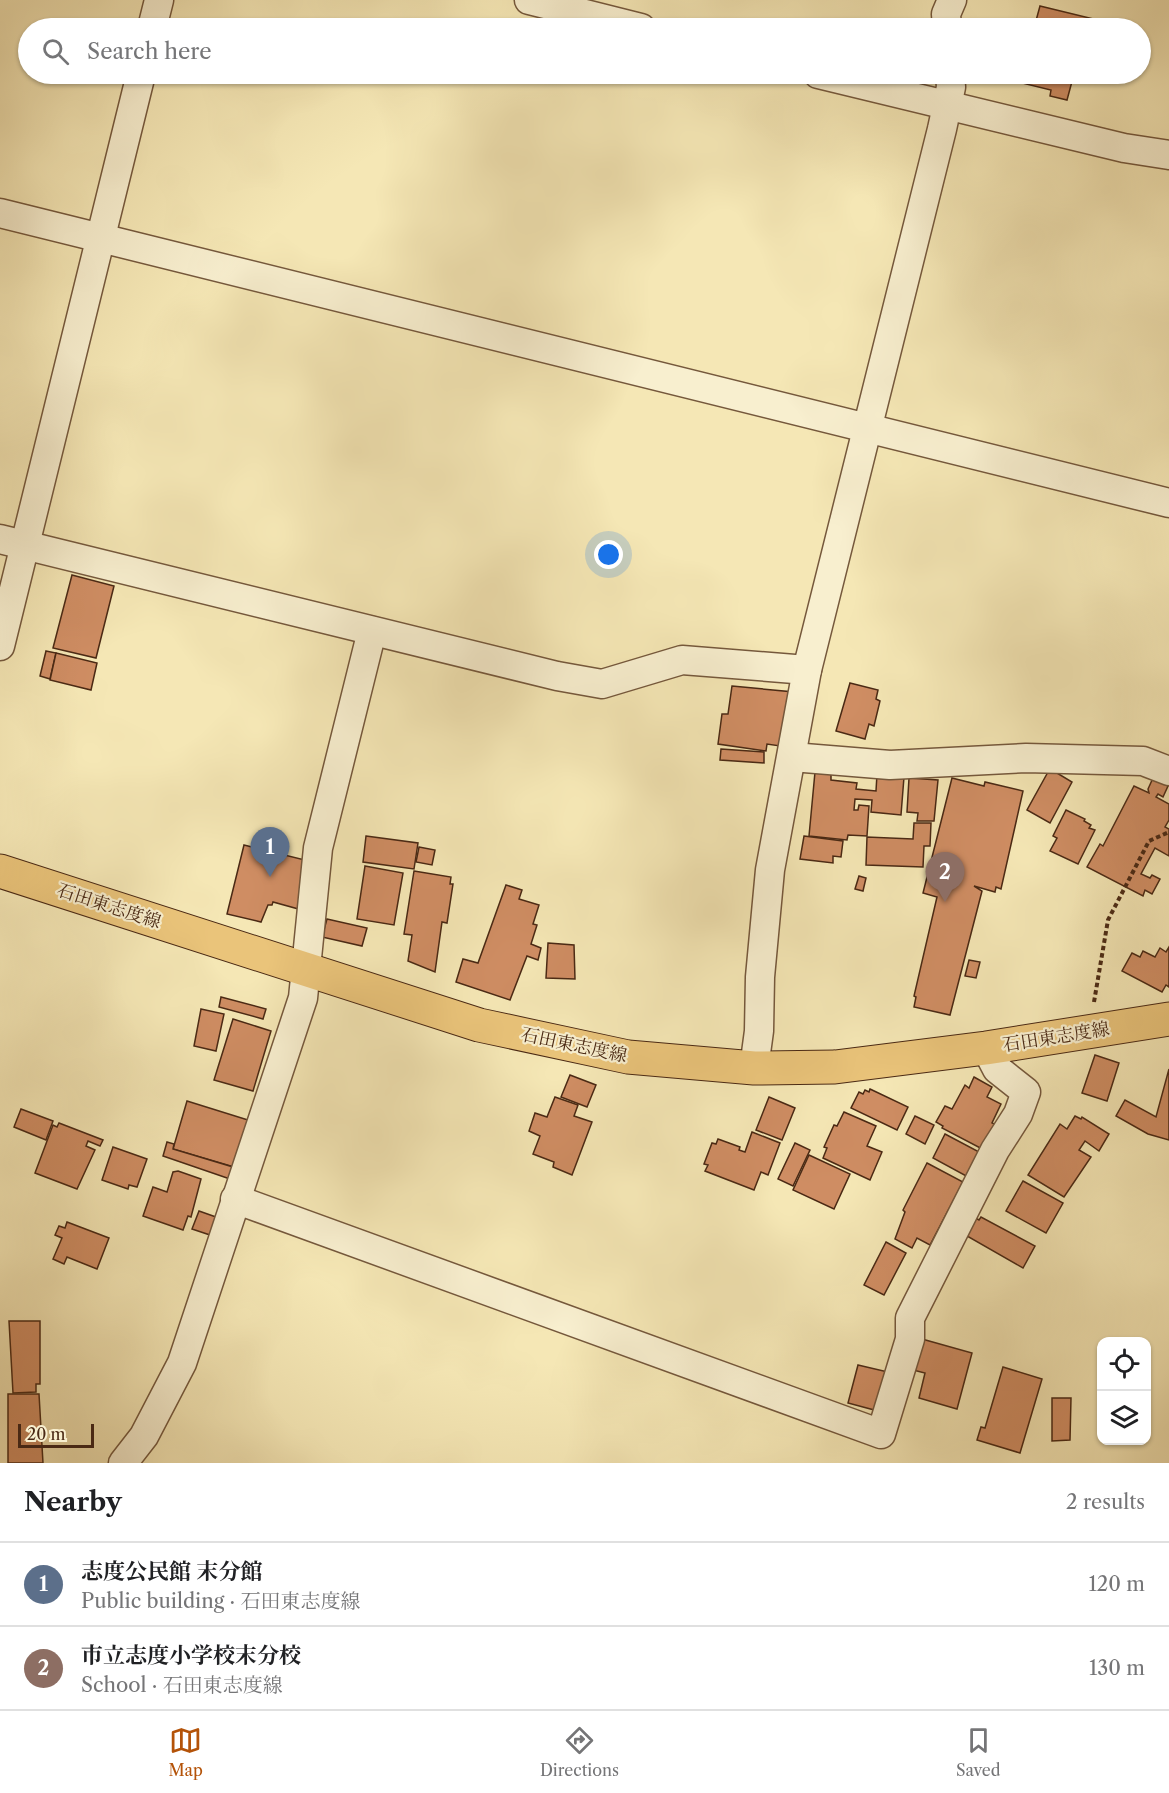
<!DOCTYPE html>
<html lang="en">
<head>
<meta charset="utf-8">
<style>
	:root { --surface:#fff; --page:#f2f2f2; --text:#202124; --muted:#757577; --line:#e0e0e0; --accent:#b45309 }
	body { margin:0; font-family:"Libre Caslon Text","Noto Serif JP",serif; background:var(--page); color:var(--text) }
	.controls { position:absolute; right:18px; bottom:18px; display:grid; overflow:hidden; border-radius:12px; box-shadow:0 2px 4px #0004 }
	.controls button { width:54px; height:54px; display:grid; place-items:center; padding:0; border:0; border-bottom:2px solid var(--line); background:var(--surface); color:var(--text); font:30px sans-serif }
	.scale { position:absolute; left:18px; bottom:15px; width:76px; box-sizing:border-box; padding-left:6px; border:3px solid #4a2914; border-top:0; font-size:16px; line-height:21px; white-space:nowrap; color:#4a2914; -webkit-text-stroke:4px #f8efcf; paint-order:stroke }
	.you { position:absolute; left:609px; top:555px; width:21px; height:21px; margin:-15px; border:4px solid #fff; border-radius:50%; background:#1a73e8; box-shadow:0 0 0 9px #1a73e833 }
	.badge { display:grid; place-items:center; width:39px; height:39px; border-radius:50%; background:var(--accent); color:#fff; font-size:20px; font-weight:700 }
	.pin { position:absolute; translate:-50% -50px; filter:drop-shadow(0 2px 3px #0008) }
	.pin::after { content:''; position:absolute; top:32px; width:21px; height:18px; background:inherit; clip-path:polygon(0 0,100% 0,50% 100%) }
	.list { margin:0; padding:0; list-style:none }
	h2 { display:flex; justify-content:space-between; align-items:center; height:78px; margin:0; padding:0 24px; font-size:26px }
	h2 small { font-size:20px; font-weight:400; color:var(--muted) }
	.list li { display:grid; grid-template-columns:39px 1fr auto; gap:18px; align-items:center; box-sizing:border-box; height:84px; padding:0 24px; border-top:2px solid var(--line) }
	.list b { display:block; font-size:22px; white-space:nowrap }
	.list p { margin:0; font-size:20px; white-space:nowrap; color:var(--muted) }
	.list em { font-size:20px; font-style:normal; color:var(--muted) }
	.icon { flex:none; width:33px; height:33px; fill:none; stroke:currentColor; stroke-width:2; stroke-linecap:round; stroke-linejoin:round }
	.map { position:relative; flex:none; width:1169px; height:1463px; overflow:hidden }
	.search { position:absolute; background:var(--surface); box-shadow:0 2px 4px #0004; left:18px; right:18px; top:18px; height:66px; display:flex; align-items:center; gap:15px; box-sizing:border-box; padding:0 21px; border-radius:33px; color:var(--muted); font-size:22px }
	.sheet { height:246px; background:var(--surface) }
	nav { display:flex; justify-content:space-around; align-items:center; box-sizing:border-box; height:84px; border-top:2px solid var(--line); background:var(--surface); font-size:16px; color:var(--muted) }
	nav a { display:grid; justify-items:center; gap:3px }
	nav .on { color:var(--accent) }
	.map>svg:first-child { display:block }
</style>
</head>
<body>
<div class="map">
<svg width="1169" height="1463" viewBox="0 0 1169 1463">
	<rect width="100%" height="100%" fill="#f5e7b5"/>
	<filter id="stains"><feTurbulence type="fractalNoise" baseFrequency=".00333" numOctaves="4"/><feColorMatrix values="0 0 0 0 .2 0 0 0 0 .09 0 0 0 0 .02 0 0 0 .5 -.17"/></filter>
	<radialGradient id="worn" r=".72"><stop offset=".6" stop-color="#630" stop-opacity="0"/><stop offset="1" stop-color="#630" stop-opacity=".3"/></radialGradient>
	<g fill="#cf8d63" stroke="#4a2914" stroke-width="1.5">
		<path d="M1040,6L1110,23L1108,28H1034Z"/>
		<path d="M1020,74H1074L1067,100L1050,96L1051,90L1018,82Z"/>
		<path d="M72,575L114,586L96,658L53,648Z"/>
		<path d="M46,651L56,653L50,679L40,676Z"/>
		<path d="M56,653L97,663L91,690L50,680Z"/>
		<path d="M850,683L878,690L876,699L880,701L874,726L869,724L865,739L836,731Z"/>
		<path d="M732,686L794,692L787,747L767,744L766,751L718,744L722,714H728Z"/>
		<path d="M721,749L764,752V763L720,760Z"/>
		<path d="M1052,770L1072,782L1050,823L1027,810L1048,772Z"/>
		<path d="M815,772L831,773V780L857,783L856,789L876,791L877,774L904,777L901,815L871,812L872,800L855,799L854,810H858L859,805L869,806L867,836L848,835L847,840L809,836Z"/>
		<path d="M909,778L938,780L934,821H917L918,813L907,812Z"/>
		<path d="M952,778L984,786L985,782L1023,791L1001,889L996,887L995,892L974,886L982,891L950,1015L914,1007L916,997L914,996L937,897L923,893Z"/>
		<path d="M1153,778L1168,786L1163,797L1158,794L1156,797L1169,804V820L1165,827L1169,829V856L1155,848L1141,874L1150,878L1152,875L1160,879L1152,894L1145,890L1143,896L1087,867L1100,844L1103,846L1134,786L1149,793L1148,789Z"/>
		<path d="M1066,810L1085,819L1084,821L1091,825L1089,828L1095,830L1078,864L1050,851L1057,838L1053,836Z"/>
		<path d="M914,823H931L930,846H924L923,867L866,865L867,837L913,839Z"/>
		<path d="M366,836L418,843L414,869L363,862Z"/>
		<path d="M804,836L843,841L841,857L833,856V863L800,859Z"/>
		<path d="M244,845L309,861L302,910L273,902L272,905H268L261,922L227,914Z"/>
		<path d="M419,847L435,850L432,865L416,862Z"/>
		<path d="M365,866L403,873L394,925L357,919Z"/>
		<path d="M414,871L451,877L450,884H453L447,923L442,922L435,972L408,961L412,935L404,934Z"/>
		<path d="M859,876L866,878L863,891L855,889Z"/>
		<path d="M506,885L522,890L519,899L539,905L533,924L537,925L531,944L541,948L538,960L527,956L510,1000L456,982L463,959L478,963Z"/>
		<path d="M327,919L367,928L362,946L322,937Z"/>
		<path d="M548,943L574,945L575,979L546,978Z"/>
		<path d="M1169,947V987L1166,985L1162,992L1122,971L1132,953L1140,957L1143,951L1155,957L1160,948L1166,952Z"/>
		<path d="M969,960L980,962L976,978L965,976Z"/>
		<path d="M221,997L266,1009L263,1019L219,1007Z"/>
		<path d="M201,1009L224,1014L216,1051L194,1046Z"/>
		<path d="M233,1019L271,1031L253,1091L214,1080Z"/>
		<path d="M1095,1055L1119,1063L1107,1101L1082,1093Z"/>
		<path d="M1169,1069V1140L1148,1134L1116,1116L1125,1100L1156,1117Z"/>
		<path d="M570,1075L596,1085L587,1107L561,1097Z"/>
		<path d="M974,1077L992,1087L987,1097L1001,1104L992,1123L1001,1127L986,1151L942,1128L943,1126L936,1122L945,1106L952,1109L965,1085L969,1088Z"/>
		<path d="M870,1089L908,1107L897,1130L851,1108L859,1092L863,1094L865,1090L869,1092Z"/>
		<path d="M555,1097L578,1105L574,1116L592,1122L572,1175L553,1167L554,1162L533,1154L540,1136L529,1131L535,1113L547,1117Z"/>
		<path d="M769,1097L795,1108L782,1140L756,1130Z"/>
		<path d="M187,1101L248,1120L234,1167L173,1149Z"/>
		<path d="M21,1109L53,1121L46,1140L14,1127Z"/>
		<path d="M844,1112L876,1126L867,1146L882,1152L870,1180L823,1158L827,1148L824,1147L834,1125L837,1126Z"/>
		<path d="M915,1116L934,1125L925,1144L906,1134Z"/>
		<path d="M1075,1116L1081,1119L1082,1117L1109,1134L1099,1151L1085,1141L1079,1150L1091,1157L1064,1197L1028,1175L1060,1124L1067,1129Z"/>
		<path d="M59,1123L103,1140L100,1146L88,1141L86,1146L95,1150L77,1189L35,1173L53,1125L57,1127Z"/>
		<path d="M752,1132L780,1143L768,1175L761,1172L754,1190L705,1171L708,1165L704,1164L712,1143L716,1144L718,1139L740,1147L739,1150L745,1152Z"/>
		<path d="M945,1134L981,1153L968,1177L933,1158Z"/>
		<path d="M167,1142L174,1144L173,1149L233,1167L230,1179L163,1156Z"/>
		<path d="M795,1143L810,1150L793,1186L778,1179Z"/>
		<path d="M113,1147L147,1159L137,1187L129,1185L128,1189L102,1180Z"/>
		<path d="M809,1155L850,1174L834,1209L793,1190Z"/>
		<path d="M927,1163L963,1182L930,1245L917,1238L912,1248L895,1239L905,1212L903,1210Z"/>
		<path d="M178,1171L201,1179L191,1217L188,1216L183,1230L143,1216L153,1187L167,1192L173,1172Z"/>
		<path d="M1023,1181L1063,1203L1046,1233L1006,1211Z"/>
		<path d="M199,1211L216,1217L210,1235L192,1229Z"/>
		<path d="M970,1215L979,1220L981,1217L1035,1246L1023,1268L960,1232Z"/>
		<path d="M67,1222L109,1238L97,1269L67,1257L64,1264L53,1259L62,1238L55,1235L59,1226L65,1228Z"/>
		<path d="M886,1242L906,1253L884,1295L864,1285Z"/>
		<path d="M9,1321H40V1384H36V1392L13,1393Z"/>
		<path d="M922,1339L972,1353L957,1409L919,1398L925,1373L913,1370Z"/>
		<path d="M858,1365L888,1372L878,1411L848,1403Z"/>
		<path d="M1003,1367L1042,1379L1020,1453L977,1440L981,1427L985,1428Z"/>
		<path d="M8,1394H39L43,1463H8Z"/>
		<path d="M1052,1398H1071L1070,1440L1052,1441Z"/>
	</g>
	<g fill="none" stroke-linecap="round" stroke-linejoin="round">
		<defs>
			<g id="minor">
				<path d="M529,0L641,28"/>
				<path d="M152,28L159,0"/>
				<path d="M947,28L946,14L952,0"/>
				<path d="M818,74L1124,148L1169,155"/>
				<path d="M0,213L1169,503"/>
				<path d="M0,539L557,676L602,684L682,660L807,670"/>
				<path d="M0,646L141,74"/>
				<path d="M792,757L890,765L1026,758L1143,761L1169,771"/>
				<path d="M754,1068L759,1031L760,977L770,870L807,670L942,129L951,87L950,74"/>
				<path d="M235,1199L881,1434L910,1339V1318L995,1150L1018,1114L1026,1092L997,1069L986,1048"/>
				<path d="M123,1463L144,1436L182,1363L303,998L318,848L372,631"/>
			</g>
			<path id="major" d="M0,871L479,1025L628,1057L754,1068L835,1067L986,1048L1169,1019"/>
		</defs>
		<use href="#minor" stroke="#75583c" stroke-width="31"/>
		<use href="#major" stroke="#4a2914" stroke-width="35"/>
		<path stroke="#4a2914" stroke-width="4" stroke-dasharray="4.5 3" stroke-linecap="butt" d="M1094,1002L1108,920L1149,841L1169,832"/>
		<use href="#minor" stroke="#f8efcf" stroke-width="28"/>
		<use href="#major" stroke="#eac47a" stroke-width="33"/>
	</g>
	<g text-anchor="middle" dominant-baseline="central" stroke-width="4.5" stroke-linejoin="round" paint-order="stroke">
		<g font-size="18" fill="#4a2914" stroke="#f8efcf">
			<text transform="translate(109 906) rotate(18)">石田東志度線</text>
			<text transform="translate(1056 1037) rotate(-9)">石田東志度線</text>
			<text transform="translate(574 1045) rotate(12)">石田東志度線</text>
		</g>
	</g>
	<rect width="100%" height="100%" filter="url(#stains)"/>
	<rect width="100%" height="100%" fill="url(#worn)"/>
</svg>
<div class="controls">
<button><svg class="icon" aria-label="locate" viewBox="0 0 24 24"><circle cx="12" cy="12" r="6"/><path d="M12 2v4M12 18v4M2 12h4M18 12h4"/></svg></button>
<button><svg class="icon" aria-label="layers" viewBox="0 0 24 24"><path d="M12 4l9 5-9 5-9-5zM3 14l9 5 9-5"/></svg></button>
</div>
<div class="scale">20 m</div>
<div class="you"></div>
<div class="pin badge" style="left:270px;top:877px;background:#5c6f8a">1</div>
<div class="pin badge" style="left:945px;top:902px;background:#8d6e63">2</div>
<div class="search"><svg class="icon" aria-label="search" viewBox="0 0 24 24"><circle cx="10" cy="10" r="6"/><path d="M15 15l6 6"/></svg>Search here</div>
</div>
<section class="sheet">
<h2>Nearby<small>2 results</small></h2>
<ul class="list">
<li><span class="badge" style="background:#5c6f8a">1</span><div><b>志度公民館 末分館</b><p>Public building · 石田東志度線</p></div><em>120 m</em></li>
<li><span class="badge" style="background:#8d6e63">2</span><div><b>市立志度小学校末分校</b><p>School · 石田東志度線</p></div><em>130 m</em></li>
</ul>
</section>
<nav>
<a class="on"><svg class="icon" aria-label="map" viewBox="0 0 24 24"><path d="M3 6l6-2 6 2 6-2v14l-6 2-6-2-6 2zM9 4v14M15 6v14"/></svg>Map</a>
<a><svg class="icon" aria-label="directions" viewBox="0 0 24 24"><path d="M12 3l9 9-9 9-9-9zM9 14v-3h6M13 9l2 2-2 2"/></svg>Directions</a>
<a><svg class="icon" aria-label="saved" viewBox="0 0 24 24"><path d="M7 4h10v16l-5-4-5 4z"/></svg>Saved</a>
</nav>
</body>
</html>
